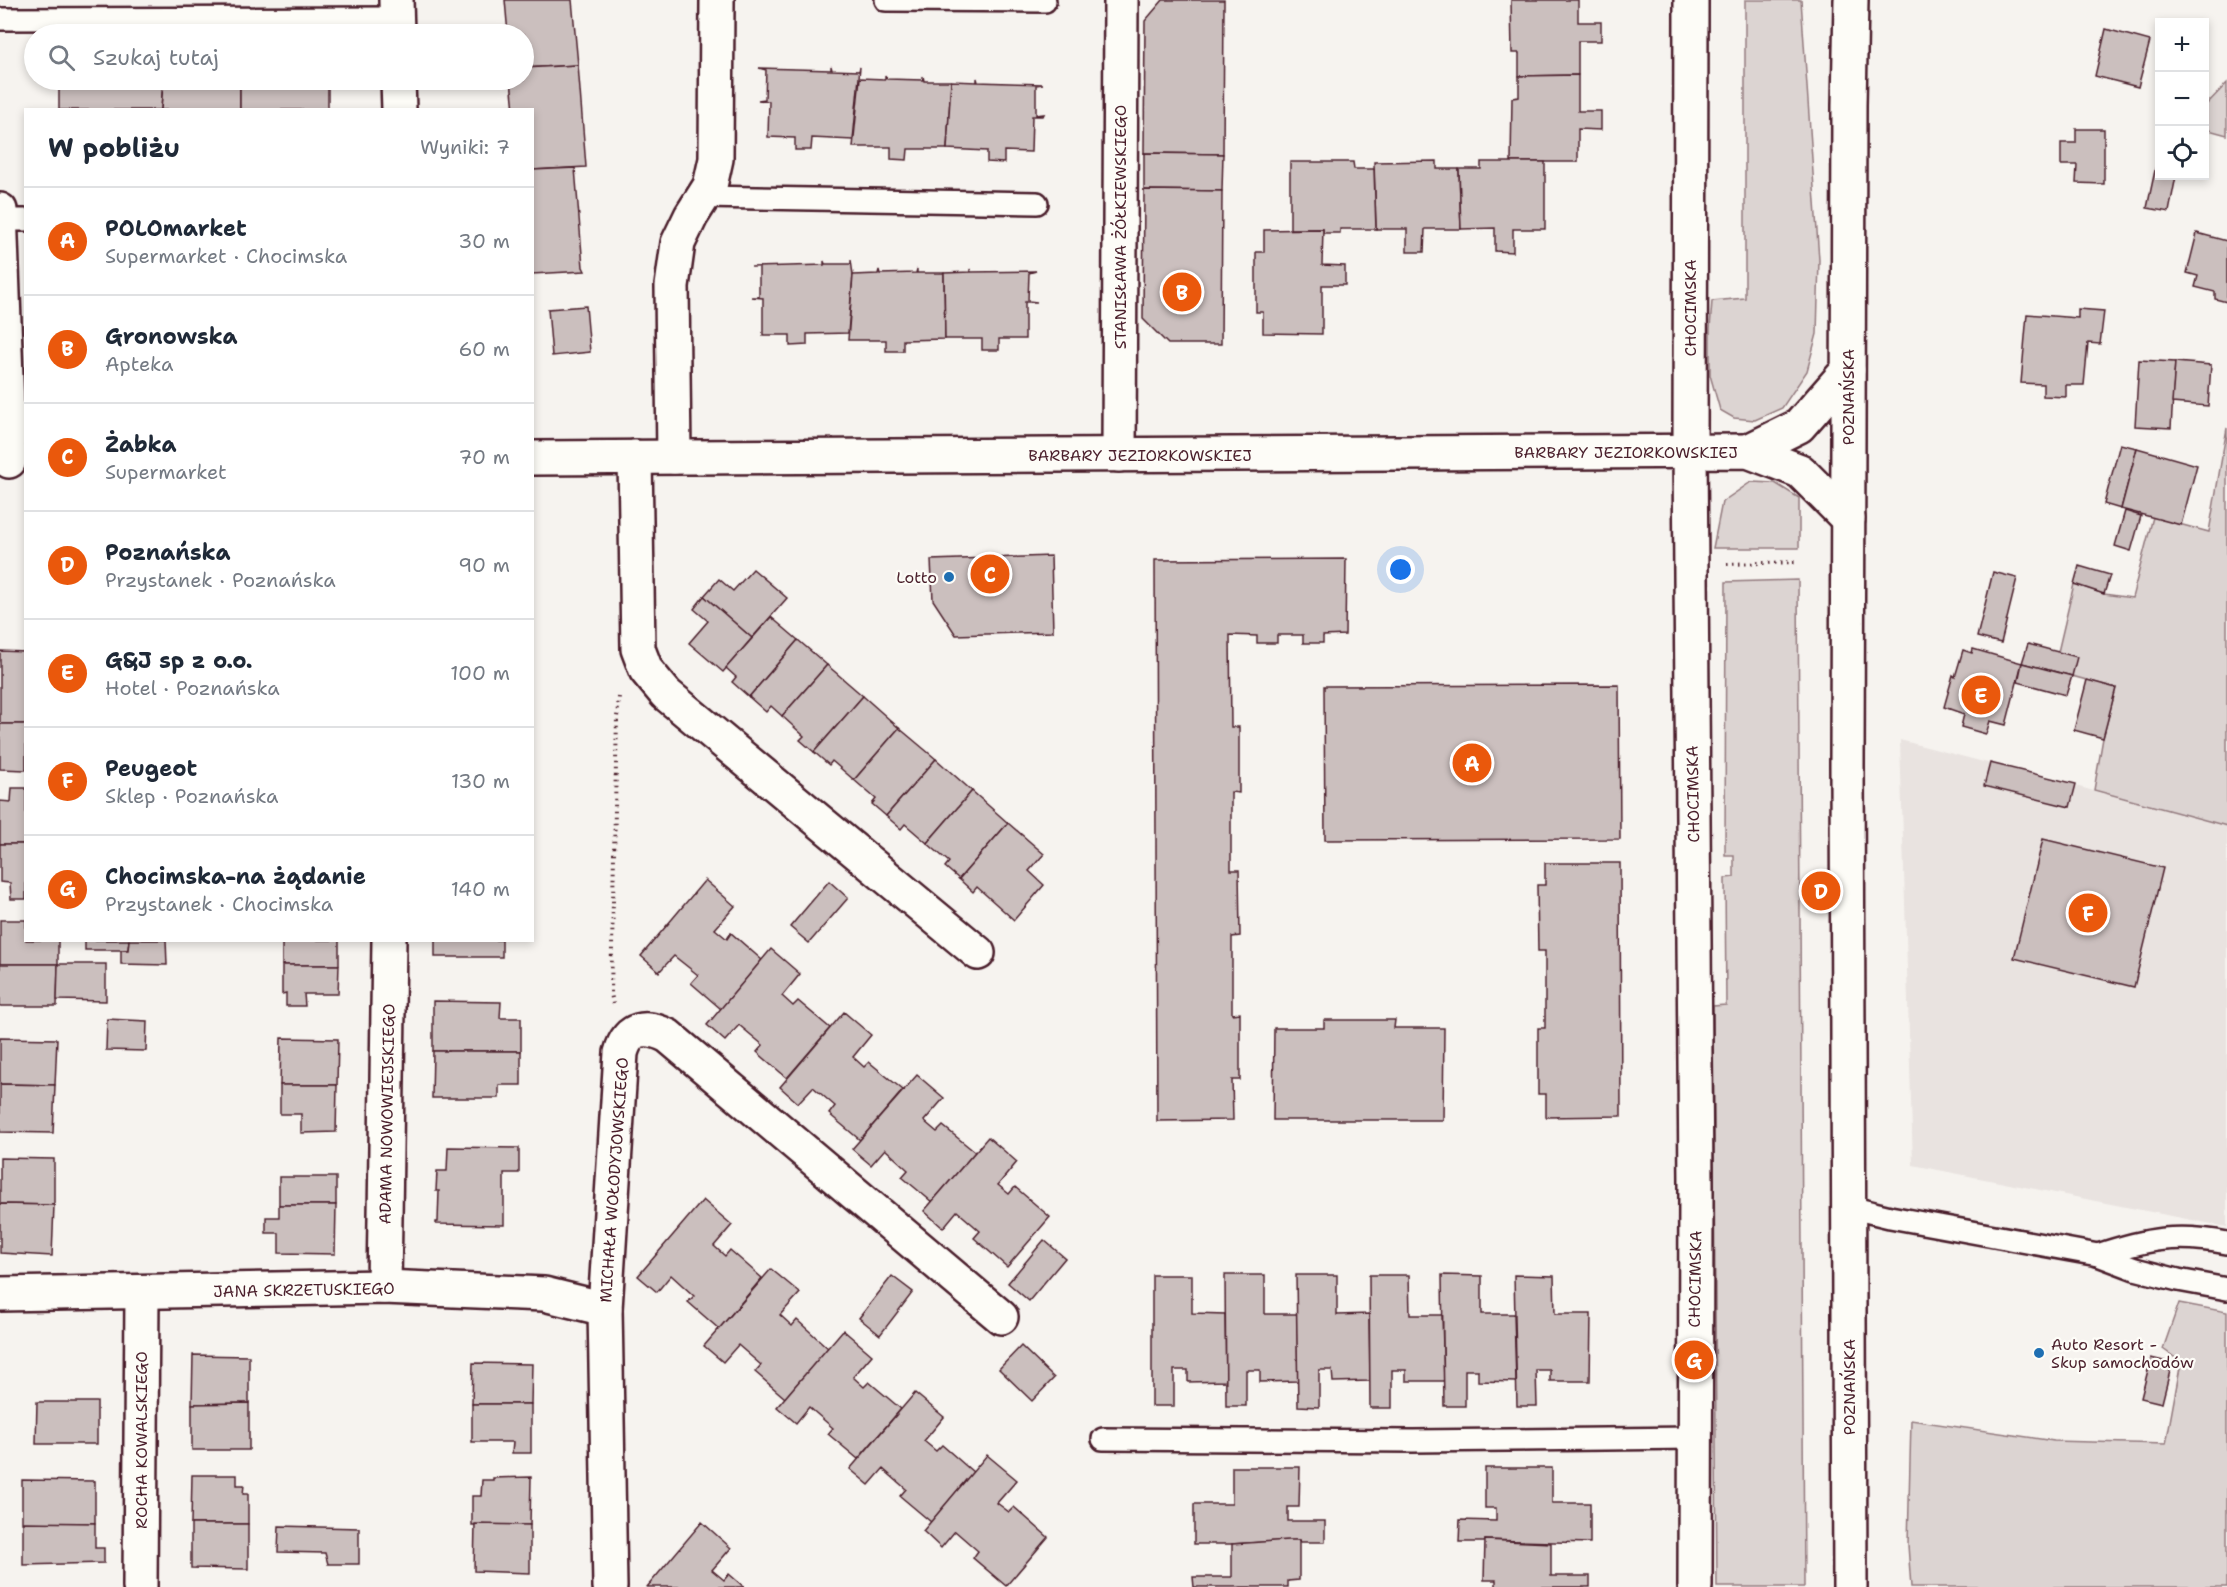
<!DOCTYPE html>
<html lang="pl">
<head>
<meta charset="utf-8">
<style>
	:root { --surface:#fff; --page:#f2f2f3; --text:#1f2937; --muted:#747a83; --line:#e0e1e3; --accent:#ea580c }
	body { margin:0; font-family:"Shantell Sans",sans-serif; background:var(--page); color:var(--text) }
	.controls { position:absolute; right:18px; top:18px; display:grid; overflow:hidden; border-radius:0px; box-shadow:0 3px 9px #0003 }
	.controls button { width:54px; height:54px; display:grid; place-items:center; padding:0; border:0; border-bottom:2px solid var(--line); background:var(--surface); color:var(--text); font:30px sans-serif }
	.you { position:absolute; left:1401px; top:570px; width:21px; height:21px; margin:-15px; border:4px solid #fff; border-radius:50%; background:#1a73e8; box-shadow:0 0 0 9px #1a73e833 }
	.badge { display:grid; place-items:center; width:39px; height:39px; border-radius:50%; background:var(--accent); color:#fff; font-size:20px; font-weight:700 }
	.pin { position:absolute; translate:-50% -50%; border:3px solid #fff; box-shadow:0 2px 6px #0006 }
	.list { margin:0; padding:0; list-style:none }
	h2 { display:flex; justify-content:space-between; align-items:center; height:78px; margin:0; padding:0 24px; font-size:26px }
	h2 small { font-size:20px; font-weight:400; color:var(--muted) }
	.list li { display:grid; grid-template-columns:39px 1fr auto; gap:18px; align-items:center; box-sizing:border-box; height:108px; padding:0 24px; border-top:2px solid var(--line) }
	.list b { display:block; font-size:22px; white-space:nowrap }
	.list p { margin:0; font-size:20px; white-space:nowrap; color:var(--muted) }
	.list em { font-size:20px; font-style:normal; color:var(--muted) }
	.icon { flex:none; width:33px; height:33px; fill:none; stroke:currentColor; stroke-width:2; stroke-linecap:round; stroke-linejoin:round }
	.map { position:relative; flex:none; width:2227px; height:1587px; overflow:hidden }
	.search { position:absolute; background:var(--surface); box-shadow:0 3px 9px #0003; left:24px; top:24px; width:510px; height:66px; display:flex; align-items:center; gap:15px; box-sizing:border-box; padding:0 21px; border-radius:33px; color:var(--muted); font-size:22px }
	.panel { position:absolute; background:var(--surface); box-shadow:0 3px 9px #0003; left:24px; top:108px; width:510px; height:834px; border-radius:0px }
	.map>svg:first-child { display:block }
</style>
</head>
<body>
<div class="map">
<svg width="2227" height="1587" viewBox="0 0 2227 1587">
	<rect width="100%" height="100%" fill="#f6f3ef"/>
	<filter id="ink" filterUnits="userSpaceOnUse"><feTurbulence type="fractalNoise" baseFrequency=".0167" numOctaves="2"/><feDisplacementMap in="SourceGraphic" scale="12" xChannelSelector="R" yChannelSelector="G"/><feConvolveMatrix kernelMatrix="1 2 1 2 8 2 1 2 1" color-interpolation-filters="sRGB"/></filter>
	<g filter="url(#ink)">
		<path fill="#e9e3e0" d="M1900,740L2227,826V1227L1913,1165Z"/>
		<g fill="#dcd4d2" stroke="#937a7e" stroke-width="1.5">
			<path d="M1745,0H1801L1819,260L1817,334L1807,371L1782,408L1755,420L1734,418L1720,410L1710,375V329L1712,301L1745,298Z"/>
			<path d="M2227,83V135L2205,129L2204,107Z"/>
			<path d="M2227,428V826L2094,790L2103,738L2116,688L2072,676L2058,652L2074,584L2104,594L2132,598L2153,517L2209,532Z"/>
			<path d="M1751,482L1775,483L1799,498V548H1713L1722,502Z"/>
			<path d="M1798,580L1804,1587H1717L1713,1006L1726,1005L1725,878L1734,877V855H1725L1726,582Z"/>
			<path d="M2179,1303L2227,1312V1587H1911L1908,1545L1911,1420L2054,1441L2166,1444L2181,1362L2163,1349Z"/>
		</g>
		<g fill="#cbbfbe" stroke="#4a1f2b" stroke-width="1.5">
			<path d="M505,0H572L578,65L524,68V34H508Z"/>
			<path d="M1163,0H1224L1223,154L1144,153L1145,21Z"/>
			<path d="M1511,0H1578V22H1601V41H1578V75L1519,76V53H1512Z"/>
			<path d="M2106,29L2150,41L2138,87L2095,76Z"/>
			<path d="M578,65L586,167L532,170V110H514L511,80H524V68Z"/>
			<path d="M831,66L832,70L859,71L860,67L853,140L812,138L811,150H795V138L768,137L769,101L758,100L765,99L766,70L759,68L831,70Z"/>
			<path d="M885,75L887,79L923,80V76L924,81H951L947,149H908L907,160L891,159V147H853L860,78L885,79Z"/>
			<path d="M1578,75V111H1601V130L1578,129V162H1511L1512,98L1519,97V76Z"/>
			<path d="M977,78L978,82L1043,84L1036,85V115L1044,114L1043,116H1032L1031,152L1004,151V163L987,162V151L947,149L951,81L977,82Z"/>
			<path d="M59,80H163L161,110H59Z"/>
			<path d="M163,84L240,85V110H161Z"/>
			<rect x="240" y="85" width="88" height="25"/>
			<path d="M2076,129H2104V184L2076,183L2077,165H2061V143H2076Z"/>
			<path d="M2160,147V176H2176L2169,212L2147,208Z"/>
			<path d="M1144,153L1223,154L1222,191L1144,190Z"/>
			<path d="M1437,161V169H1459L1461,229H1425L1424,252H1407V229H1376L1374,162Z"/>
			<path d="M1290,162H1353L1354,169H1374L1376,229H1340V233H1323V229H1290Z"/>
			<path d="M1481,162H1545V229H1513V252L1495,251V228L1461,229L1459,169H1481Z"/>
			<path d="M575,168L583,267L585,271L532,274V170Z"/>
			<path d="M1144,190L1222,191L1221,344H1168L1143,319Z"/>
			<path d="M1323,229L1322,265L1345,266V285H1322V334L1263,333V312H1256V252H1264V230Z"/>
			<path d="M2197,233L2227,241V302L2215,299V292L2195,287L2198,276L2187,273Z"/>
			<path d="M851,260L853,275L848,333L807,334V345L790,346V335H763V298L751,297H759V267H751L824,265V261L825,264H851Z"/>
			<path d="M917,269V273H944L945,339L903,340V351H886V340H848L853,275L878,274L879,270L880,274L916,273Z"/>
			<path d="M970,269L971,272L1036,271L1029,273L1028,301L1037,302H1025V339H999V350H982V339H945L944,273L970,272Z"/>
			<path d="M586,306L590,352L552,356L548,309Z"/>
			<path d="M2078,309L2104,311L2100,344L2088,343L2084,385H2066V397L2043,396V384L2021,383L2027,314L2078,318Z"/>
			<path d="M2139,360L2175,362L2171,428L2135,426Z"/>
			<path d="M2175,362L2211,365L2208,406L2172,403Z"/>
			<path d="M2120,444L2137,448L2121,509L2104,504Z"/>
			<path d="M2137,448L2197,465L2181,525L2121,509Z"/>
			<path d="M2125,511L2141,516L2131,551L2115,546Z"/>
			<path d="M1051,556L1053,632L956,635L933,600L931,560Z"/>
			<path d="M1346,559L1345,635L1323,636V643H1303V635H1277V643H1257V636L1230,635L1231,727H1239V793L1231,792V870H1239L1240,936L1232,937V1014L1240,1013V1080H1232L1233,1120L1157,1121L1155,560Z"/>
			<path d="M2079,566L2110,575L2104,594L2074,584Z"/>
			<path d="M753,569L787,598L752,638L704,596L719,579L733,591Z"/>
			<path d="M1993,572L2017,578L2001,643L1977,637Z"/>
			<path d="M704,596L752,638L723,672L689,643L708,621L694,609Z"/>
			<path d="M771,617L798,640L749,697L732,682L736,677L726,668Z"/>
			<path d="M798,640L827,665L782,716L771,706L766,712L749,697Z"/>
			<path d="M2028,644L2077,657L2072,676L2022,663Z"/>
			<path d="M1973,649L2022,663L2006,725L1990,721L1986,734L1961,727L1964,714L1944,707L1953,675L1955,677L1963,650L1972,653Z"/>
			<path d="M0,651L26,652V724H0Z"/>
			<path d="M2022,663L2072,676L2066,695L2018,682Z"/>
			<path d="M827,665L863,696L814,752L800,740L804,736L782,716Z"/>
			<path d="M2087,680L2116,688L2103,738L2074,730Z"/>
			<path d="M1619,685L1620,839L1325,840L1324,686Z"/>
			<path d="M863,696L899,728L854,780L832,761L829,765L814,752Z"/>
			<path d="M0,724H26V770L0,769Z"/>
			<path d="M899,728L936,759L886,816L872,804L876,799L854,780Z"/>
			<path d="M936,759L972,791L927,843L905,824L901,829L886,816Z"/>
			<path d="M1990,763L2076,784L2070,807L1984,786Z"/>
			<path d="M12,788H26V844H0V801L11,802Z"/>
			<path d="M972,791L1008,823L959,879L945,867L949,862L927,843Z"/>
			<path d="M1008,823L1044,854L1029,871L1044,885L1014,920L977,887L973,892L959,879Z"/>
			<path d="M2043,839L2163,868L2134,987L2014,958Z"/>
			<path d="M0,844H26V899H11L10,883L0,882Z"/>
			<path d="M1545,863H1620L1621,1116L1546,1117V1094H1538V1028H1545V951H1538L1537,885H1545Z"/>
			<path d="M705,880L735,906L715,929L727,939L731,933L762,960L721,1009L691,983L698,975L674,956L659,972L641,956Z"/>
			<path d="M829,881L848,898L809,943L790,927Z"/>
			<path d="M0,920H26V940H58V964H0Z"/>
			<path d="M85,940H129L128,950H85Z"/>
			<path d="M129,940H166L167,965L121,964V950H128Z"/>
			<rect x="282" y="940" width="57" height="25"/>
			<rect x="435" y="940" width="67" height="17"/>
			<path d="M771,949L800,974L782,996L793,1006L798,1001L830,1028L787,1078L757,1052L763,1045L739,1025L725,1041L707,1025Z"/>
			<path d="M0,964H58L57,1006H0Z"/>
			<path d="M58,964H106V1001L57,1000Z"/>
			<path d="M282,965H339L338,994H304L305,1006H286V993L282,994Z"/>
			<path d="M433,1001L501,1002L500,1018H521V1051H433Z"/>
			<path d="M844,1012L871,1035L853,1057L864,1067L869,1062L903,1090L860,1140L829,1114L835,1106L813,1087L798,1103L780,1087Z"/>
			<path d="M107,1019L147,1021L146,1051L106,1050Z"/>
			<path d="M1324,1020H1395L1394,1028H1444L1443,1120H1273L1274,1028H1324Z"/>
			<path d="M0,1038L57,1039L55,1085L0,1084Z"/>
			<path d="M281,1038L338,1039L337,1085H280Z"/>
			<path d="M433,1051H521V1085H499V1098H432Z"/>
			<path d="M917,1075L944,1098L924,1121L937,1132L943,1126L975,1152L932,1202L902,1177L908,1170L885,1149L871,1165L852,1149Z"/>
			<path d="M0,1084L55,1085L53,1133L0,1132Z"/>
			<path d="M280,1085H337L336,1132L301,1133V1114H280Z"/>
			<path d="M988,1137L1017,1162L998,1185L1009,1194L1015,1187L1050,1217L1007,1267L974,1238L980,1231L957,1211L943,1228L924,1211Z"/>
			<path d="M448,1147L519,1148V1173H504V1225L436,1224V1222H438L439,1191H436L437,1171H447Z"/>
			<path d="M0,1158L54,1159V1205L0,1204Z"/>
			<rect x="279" y="1177" width="57" height="28"/>
			<path d="M703,1200L732,1225L714,1246L725,1256L730,1250L762,1278L719,1329L688,1302L694,1296L671,1275L657,1292L638,1276Z"/>
			<path d="M0,1204L54,1205L52,1256L0,1253Z"/>
			<path d="M279,1205H336L335,1254L279,1253V1233H266V1217H279Z"/>
			<path d="M1044,1240L1065,1258L1029,1301L1008,1283Z"/>
			<path d="M771,1269L800,1293L780,1315L792,1326L797,1320L828,1348L785,1398L755,1372L761,1365L738,1345L723,1362L704,1346Z"/>
			<path d="M1152,1275H1192V1313L1225,1314L1226,1381L1188,1382V1370H1174V1406H1152Z"/>
			<path d="M1225,1275H1265V1314H1297L1298,1381L1260,1382V1370H1246V1406H1226Z"/>
			<path d="M1296,1275H1337V1315L1369,1314L1370,1381L1333,1382L1332,1370H1319V1407L1298,1406Z"/>
			<path d="M1369,1275H1409L1410,1315H1442L1444,1381H1406V1370H1392V1408H1370Z"/>
			<path d="M1442,1275L1482,1276V1314H1514L1516,1382L1478,1381V1370H1465V1406H1444Z"/>
			<path d="M1514,1275L1554,1276L1555,1314H1591L1590,1381H1550V1370H1536L1537,1406H1517Z"/>
			<path d="M892,1276L913,1292L880,1335L859,1318Z"/>
			<path d="M843,1330L872,1355L853,1377L864,1387L869,1382L901,1409L858,1459L828,1434L833,1428L809,1407L796,1423L777,1407Z"/>
			<path d="M1021,1346L1054,1378L1032,1401L999,1369Z"/>
			<path d="M193,1355L249,1356V1403L192,1404Z"/>
			<path d="M2151,1358L2172,1363L2162,1403L2141,1398Z"/>
			<path d="M473,1363L532,1364L531,1404H472Z"/>
			<path d="M915,1393L944,1417L924,1441L936,1451L942,1445L973,1472L931,1522L900,1496L906,1489L883,1469L869,1485L850,1469Z"/>
			<path d="M37,1402H97V1444H36Z"/>
			<path d="M249,1403V1450H192V1404Z"/>
			<path d="M472,1404H531V1453H512L513,1442H472Z"/>
			<path d="M987,1455L1017,1480L997,1503L1009,1512L1014,1507L1048,1537L1006,1586L973,1558L978,1551L955,1531L941,1548L923,1531Z"/>
			<path d="M1232,1467H1300L1299,1507H1288V1521H1325V1542H1300L1299,1540L1230,1544H1194V1504H1232Z"/>
			<path d="M1485,1468H1552V1503H1590V1543L1485,1540V1542H1459L1460,1520L1496,1521V1508H1485Z"/>
			<path d="M192,1475H237V1485H244L243,1494H248V1524H191Z"/>
			<path d="M531,1477L530,1525H472V1496H481L482,1480H493V1478Z"/>
			<path d="M22,1480L95,1481V1523H22Z"/>
			<path d="M23,1522L95,1523V1548H104V1563L23,1565Z"/>
			<path d="M702,1522L731,1548L712,1570L724,1580L729,1574L744,1587H647Z"/>
			<path d="M191,1524H248V1569L191,1568Z"/>
			<path d="M475,1524L530,1525V1573L474,1571Z"/>
			<path d="M279,1526L359,1528V1564H328L325,1553L278,1552Z"/>
			<path d="M1288,1540H1299V1580L1288,1581V1587H1194L1193,1577H1232V1544Z"/>
			<path d="M1485,1540L1551,1543V1576H1590V1587H1496V1580H1484Z"/>
		</g>
		<g fill="none" stroke-linecap="round" stroke-linejoin="round">
			<defs>
				<g id="service">
					<path d="M886,0L1045,1"/>
					<path d="M0,19L397,18"/>
					<path d="M703,197L1037,203"/>
					<path d="M0,220H26"/>
					<path d="M1849,1207L1890,1217L2098,1255L2135,1269L2178,1280L2227,1289"/>
					<path d="M2098,1255C2146,1239 2177,1233 2227,1243"/>
					<path d="M1103,1439L1413,1441L1694,1438"/>
				</g>
				<g id="minor">
					<path d="M396,0L397,34"/>
					<path d="M1691,0L1690,452L1696,1184L1695,1587"/>
					<path d="M398,80L399,110"/>
					<path d="M0,210L9,461"/>
					<path d="M1748,451L1799,426L1848,370"/>
					<path d="M1119,455L1121,0"/>
					<path d="M635,457L638,649L646,670L666,694L978,953"/>
					<path d="M674,457L672,286L678,243L691,216L710,186L716,159L717,0"/>
					<path d="M532,458L1748,451L1800,471L1848,519"/>
					<path d="M384,1287L389,940"/>
					<path d="M0,1294L384,1287L544,1294L605,1309"/>
					<path d="M140,1587L142,1293"/>
					<path d="M610,1587L605,1309L621,1053C628,1027 646,1025 668,1036L1001,1317"/>
				</g>
				<path id="secondary" d="M1850,1587L1847,766L1849,105L1851,0"/>
			</defs>
			<use href="#service" stroke="#4a1f2b" stroke-width="26"/>
			<use href="#minor" stroke="#4a1f2b" stroke-width="38"/>
			<use href="#secondary" stroke="#4a1f2b" stroke-width="38"/>
			<g stroke="#4a1f2b" stroke-width="4" stroke-dasharray="1.5 4.5" stroke-linecap="butt">
				<path d="M1727,564L1798,562"/>
				<path d="M613,1004L611,993L617,717L619,697"/>
			</g>
			<use href="#service" stroke="#fdfcf7" stroke-width="21"/>
			<use href="#minor" stroke="#fdfcf7" stroke-width="33"/>
			<use href="#secondary" stroke="#fdfcf7" stroke-width="33"/>
		</g>
	</g>
	<g fill="#1f6fb2" stroke="#fdfcf7" stroke-width="2">
		<circle cx="949" cy="577" r="6"/>
		<circle cx="2039" cy="1353" r="6"/>
	</g>
	<g text-anchor="middle" dominant-baseline="central" stroke-width="4.5" stroke-linejoin="round" paint-order="stroke">
		<g font-size="16" fill="#4a1f2b" stroke="#fdfcf7">
			<text transform="translate(1120 227) rotate(-90)">STANISŁAWA ŻÓŁKIEWSKIEGO</text>
			<text transform="translate(1690 308) rotate(-90)">CHOCIMSKA</text>
			<text transform="translate(1848 397) rotate(-90)">POZNAŃSKA</text>
			<text x="1626" y="452">BARBARY JEZIORKOWSKIEJ</text>
			<text x="1140" y="455">BARBARY JEZIORKOWSKIEJ</text>
			<text transform="translate(1693 794) rotate(-91)">CHOCIMSKA</text>
			<text transform="translate(387 1114) rotate(-89)">ADAMA NOWOWIEJSKIEGO</text>
			<text transform="translate(614 1180) rotate(-86)">MICHAŁA WOŁODYJOWSKIEGO</text>
			<text transform="translate(1695 1279) rotate(-89)">CHOCIMSKA</text>
			<text transform="translate(304 1290) rotate(-1)">JANA SKRZETUSKIEGO</text>
			<text transform="translate(1849 1387) rotate(-90)">POZNAŃSKA</text>
			<text transform="translate(141 1440) rotate(-90)">ROCHA KOWALSKIEGO</text>
		</g>
		<g font-size="16" fill="#4a1f2b" stroke="#fdfcf7" text-anchor="end">
			<text x="937" y="577">Lotto</text>
			<text x="2051" y="1344" text-anchor="start">Auto Resort -<tspan x="2051" dy="18">Skup samochodów</tspan></text>
		</g>
	</g>
</svg>
<div class="controls">
<button>+</button>
<button>−</button>
<button><svg class="icon" aria-label="locate" viewBox="0 0 24 24"><circle cx="12" cy="12" r="6"/><path d="M12 2v4M12 18v4M2 12h4M18 12h4"/></svg></button>
</div>
<div class="you"></div>
<div class="pin badge" style="left:1472px;top:763px">A</div>
<div class="pin badge" style="left:1182px;top:292px">B</div>
<div class="pin badge" style="left:990px;top:574px">C</div>
<div class="pin badge" style="left:1821px;top:891px">D</div>
<div class="pin badge" style="left:1981px;top:695px">E</div>
<div class="pin badge" style="left:2088px;top:913px">F</div>
<div class="pin badge" style="left:1694px;top:1360px">G</div>
<div class="search"><svg class="icon" aria-label="search" viewBox="0 0 24 24"><circle cx="10" cy="10" r="6"/><path d="M15 15l6 6"/></svg>Szukaj tutaj</div>
<section class="panel">
<h2>W pobliżu<small>Wyniki: 7</small></h2>
<ul class="list">
<li><span class="badge">A</span><div><b>POLOmarket</b><p>Supermarket · Chocimska</p></div><em>30 m</em></li>
<li><span class="badge">B</span><div><b>Gronowska</b><p>Apteka</p></div><em>60 m</em></li>
<li><span class="badge">C</span><div><b>Żabka</b><p>Supermarket</p></div><em>70 m</em></li>
<li><span class="badge">D</span><div><b>Poznańska</b><p>Przystanek · Poznańska</p></div><em>90 m</em></li>
<li><span class="badge">E</span><div><b>G&amp;J sp z o.o.</b><p>Hotel · Poznańska</p></div><em>100 m</em></li>
<li><span class="badge">F</span><div><b>Peugeot</b><p>Sklep · Poznańska</p></div><em>130 m</em></li>
<li><span class="badge">G</span><div><b>Chocimska-na żądanie</b><p>Przystanek · Chocimska</p></div><em>140 m</em></li>
</ul>
</section>
</div>
</body>
</html>
